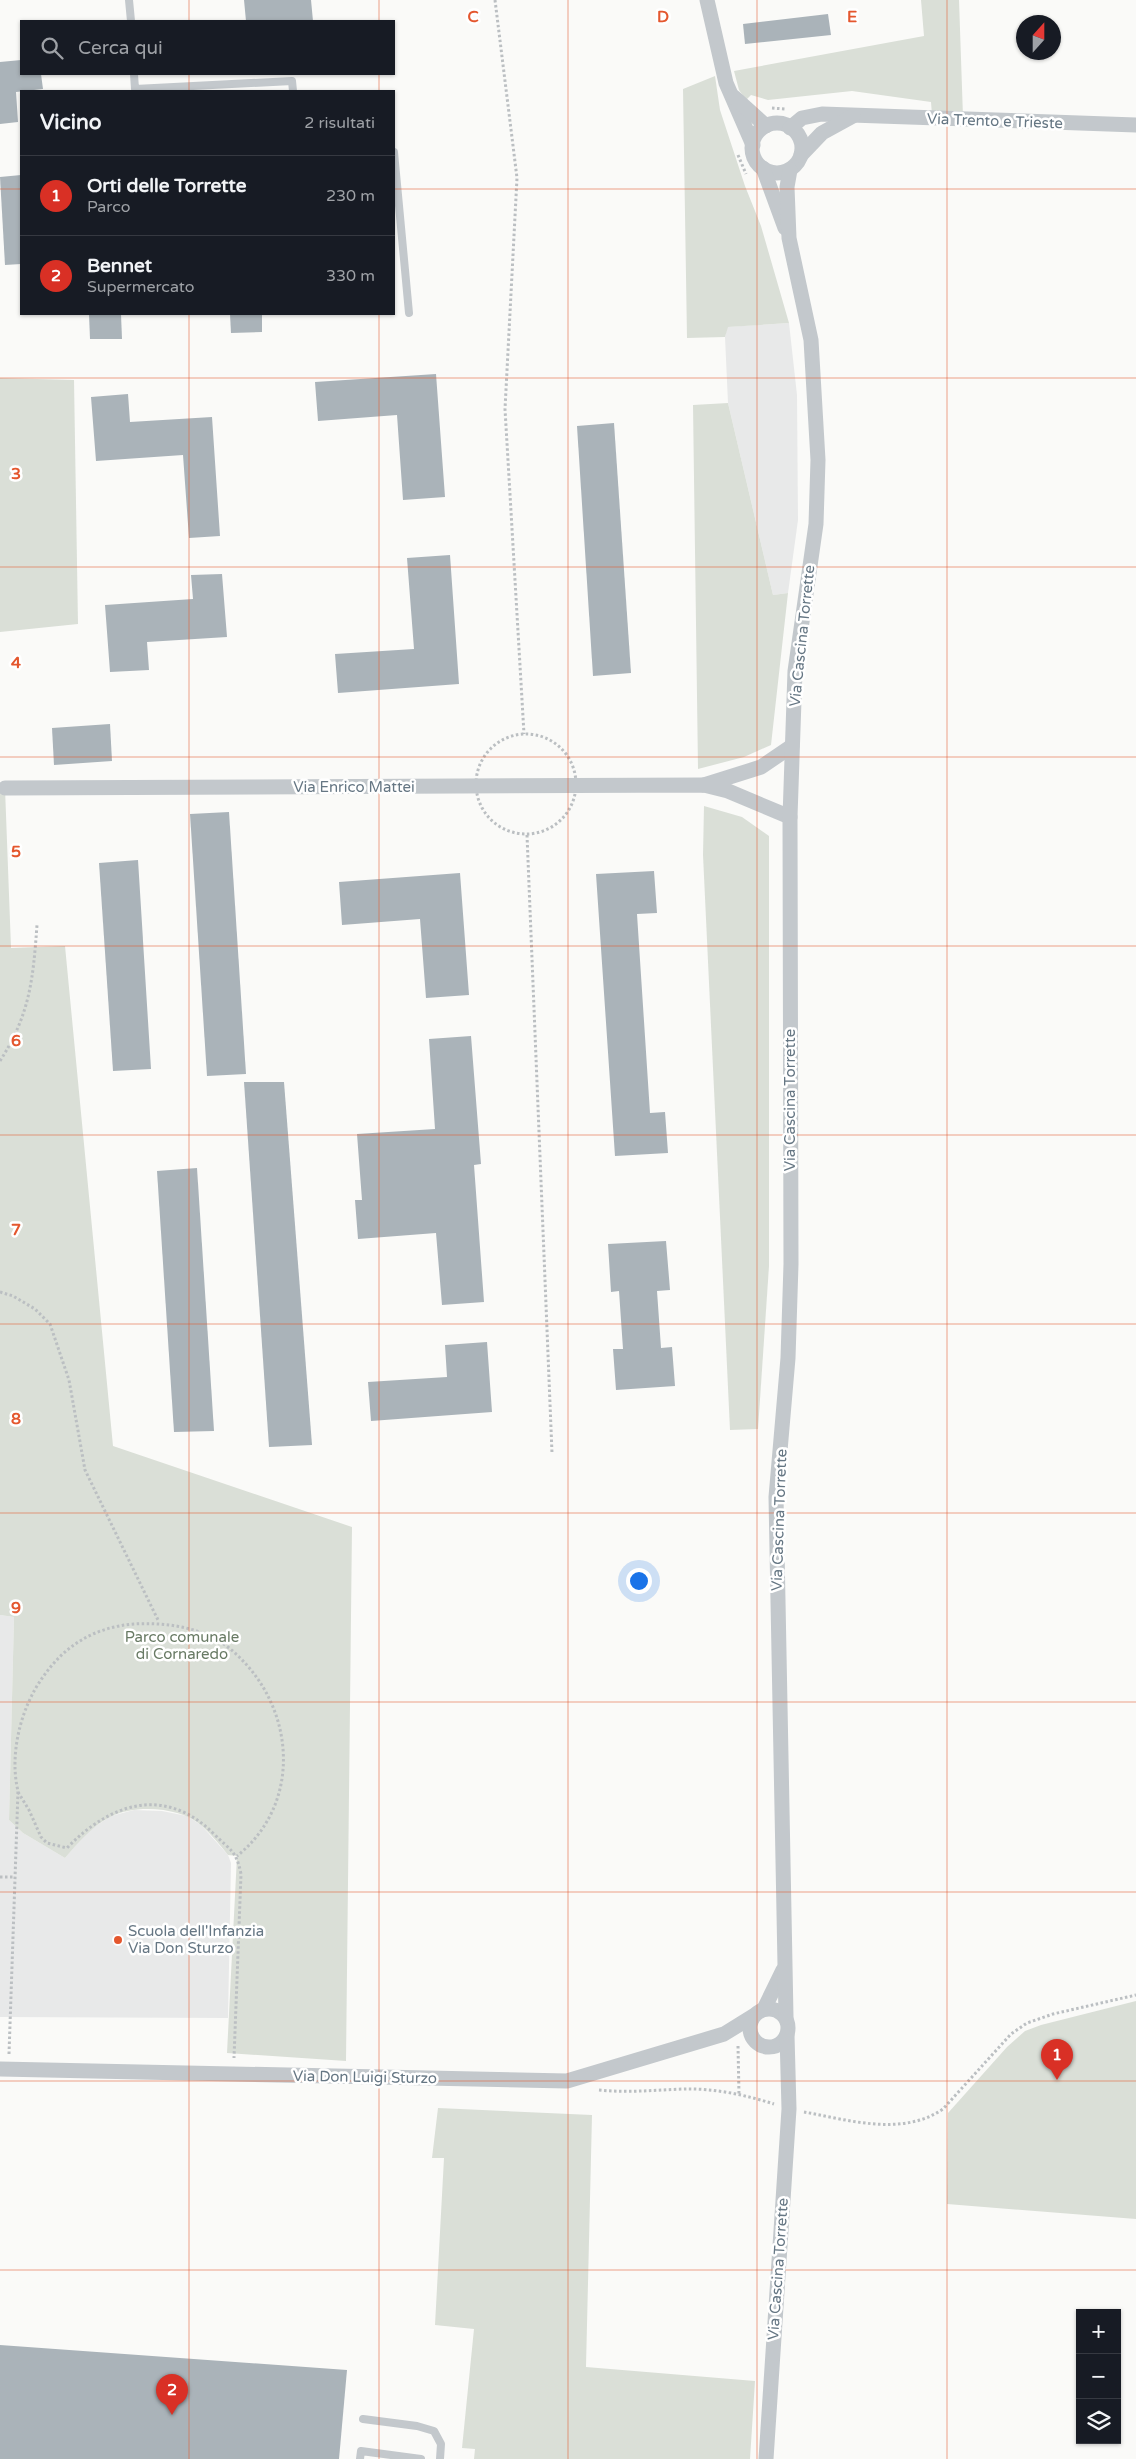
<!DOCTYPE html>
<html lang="it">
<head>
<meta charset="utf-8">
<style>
	:root { --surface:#171b24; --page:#20242c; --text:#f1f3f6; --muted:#9ea1a6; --line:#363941; --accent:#d93025 }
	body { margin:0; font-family:"Varela Round",sans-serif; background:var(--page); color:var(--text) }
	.controls { position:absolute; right:15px; bottom:15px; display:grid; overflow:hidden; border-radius:0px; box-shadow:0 1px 4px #0004 }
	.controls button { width:45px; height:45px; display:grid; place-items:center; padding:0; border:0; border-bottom:1px solid var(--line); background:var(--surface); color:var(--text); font:25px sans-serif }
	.compass { position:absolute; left:1016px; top:15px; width:45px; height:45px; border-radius:50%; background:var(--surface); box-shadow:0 1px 4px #0004; rotate:21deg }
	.you { position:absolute; left:638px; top:1580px; width:18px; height:18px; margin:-12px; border:4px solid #fff; border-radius:50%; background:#1a73e8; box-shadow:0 0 0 8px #1a73e833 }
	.badge { display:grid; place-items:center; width:32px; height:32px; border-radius:50%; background:var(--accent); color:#fff; font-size:16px; font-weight:700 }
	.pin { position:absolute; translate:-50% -41px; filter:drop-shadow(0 1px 2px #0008) }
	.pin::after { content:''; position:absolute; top:26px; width:18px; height:15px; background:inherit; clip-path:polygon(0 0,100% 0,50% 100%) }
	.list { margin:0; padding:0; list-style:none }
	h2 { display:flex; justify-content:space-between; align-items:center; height:65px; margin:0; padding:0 20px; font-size:21px }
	h2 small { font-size:16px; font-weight:400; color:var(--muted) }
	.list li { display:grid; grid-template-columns:32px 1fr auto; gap:15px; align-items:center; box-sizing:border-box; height:80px; padding:0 20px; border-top:1px solid var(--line) }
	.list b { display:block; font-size:19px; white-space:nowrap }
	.list p { margin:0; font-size:16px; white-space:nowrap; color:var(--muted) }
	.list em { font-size:16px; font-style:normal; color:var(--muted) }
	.icon { flex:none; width:28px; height:28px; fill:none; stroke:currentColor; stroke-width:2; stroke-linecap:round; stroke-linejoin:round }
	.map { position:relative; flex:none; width:1136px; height:2459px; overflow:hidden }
	.search { position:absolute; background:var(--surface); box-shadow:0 1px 4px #0004; left:20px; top:20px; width:375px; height:55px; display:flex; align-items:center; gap:12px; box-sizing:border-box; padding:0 18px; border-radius:0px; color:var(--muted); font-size:19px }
	.panel { position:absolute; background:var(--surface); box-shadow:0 1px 4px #0004; left:20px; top:90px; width:375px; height:225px; border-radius:0px }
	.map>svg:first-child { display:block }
</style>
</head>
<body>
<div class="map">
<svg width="1136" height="2459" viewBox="0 0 1136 2459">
	<rect width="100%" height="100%" fill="#fafaf8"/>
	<g fill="#e8e9e9">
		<path d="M789,323L797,395L798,520L788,593L773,595L728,403L725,337L727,327Z"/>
		<path d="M0,1615L14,1617L9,1820L23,1833L65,1858L87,1832L111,1816L134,1810L162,1811L187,1816L201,1825L228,1855L231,1863L228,2018L0,2017Z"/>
	</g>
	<g fill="#dadfd7">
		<path d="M921,0H959L963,117L932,115L931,102L852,91L768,100L751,95L746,100L739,90L734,71L924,36Z"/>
		<path d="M715,76L720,110L745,186L761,226L789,323L728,327L725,337L687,338L683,89Z"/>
		<path d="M0,378L74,380L78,624L0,632Z"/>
		<path d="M728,403L773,595L788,593L771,745L744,757L698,769L693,405Z"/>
		<path d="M5,788L11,948L65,946L113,1446L352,1527L346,2061L227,2053L237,1856L228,1855C220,1845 212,1835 202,1826C181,1807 136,1804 110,1817C92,1826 79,1842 65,1858L23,1833L9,1820L14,1617L0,1615V789Z"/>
		<path d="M704,806L742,817L769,836V1266L758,1429L730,1430L703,855Z"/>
		<path d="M1136,2001V2219L947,2204L948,2113L1007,2047L1025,2031L1041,2025Z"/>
		<path d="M438,2108L592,2115L586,2367L755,2381L750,2459H474L475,2449L462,2448L474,2329L435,2325L444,2158H432Z"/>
	</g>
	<g fill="#aab3b9">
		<path d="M244,0H311L313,21H246Z"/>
		<path d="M828,14L831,35L745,44L743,24Z"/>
		<path d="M21,60V74H41L43,89L16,92L18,122L0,124V62Z"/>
		<path d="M21,175V264L5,265L0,177Z"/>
		<path d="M89,314H121L122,339H90Z"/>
		<path d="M230,314H262V332L231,333Z"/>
		<path d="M436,374L445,497L403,500L397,415L318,421L315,382Z"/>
		<path d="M128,394L130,422L212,417L220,536L189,538L183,455L96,461L91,397Z"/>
		<path d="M614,423L631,673L593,676L577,426Z"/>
		<path d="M450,555L459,684L338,693L335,654L414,649L407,558Z"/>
		<path d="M222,574L227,637L147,642L149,670L110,672L105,605L193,599L191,575Z"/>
		<path d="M110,724L112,761L54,765L52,728Z"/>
		<path d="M229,812L246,1074L207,1076L190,814Z"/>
		<path d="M138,860L151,1069L113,1071L99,863Z"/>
		<path d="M654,871L657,913L637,914L650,1113L665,1112L668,1153L615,1156L596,874Z"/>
		<path d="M460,873L469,995L426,998L420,919L342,925L339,882Z"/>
		<path d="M471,1036L481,1164L474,1165L484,1302L442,1305L436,1233L358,1239L355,1200H362L357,1134L435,1129L429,1039Z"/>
		<path d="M244,1082H284L312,1445L269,1447Z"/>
		<path d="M197,1168L214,1431L174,1432L157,1171Z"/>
		<path d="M666,1241L670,1290L657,1291L661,1348L672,1347L675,1386L616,1390L613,1349H623L619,1291L611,1292L608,1244Z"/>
		<path d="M487,1342L492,1412L371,1421L368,1382L447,1377L445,1345Z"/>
		<path d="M0,2345L347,2370L339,2459H0Z"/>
	</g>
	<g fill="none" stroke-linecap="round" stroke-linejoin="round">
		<g stroke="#bbbfc2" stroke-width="3" stroke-dasharray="2.5 2.5" stroke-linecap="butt">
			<path d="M495,0L517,178L505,409L524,734"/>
			<path d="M772,108L785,109"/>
			<path d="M738,155L746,174"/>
			<circle cx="526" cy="784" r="50"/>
			<path d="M527,835L552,1453"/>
			<path d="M0,1061C30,1014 33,980 37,925"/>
			<path d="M0,1292L13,1296L35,1309L50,1324L69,1380L85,1470L159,1622"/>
			<path d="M18,1792L29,1810L41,1837L47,1843L67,1848C110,1803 165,1785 214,1834C231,1851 236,1850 241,1874L234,2058"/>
			<path d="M0,1877H15"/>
			<path d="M738,2046L739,2095"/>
			<path d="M9,2054L18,1791C9,1754 21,1707 43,1677C65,1645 95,1627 134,1624C169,1622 209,1628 236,1654C295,1708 303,1803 237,1856"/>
			<path d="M599,2090C628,2093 655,2090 684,2089C713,2088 746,2095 774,2104"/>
			<path d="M804,2112C849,2120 902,2137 943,2109L1011,2034L1027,2023L1053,2014L1136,1995"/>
		</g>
		<g stroke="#c3c8cc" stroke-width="8">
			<path d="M129,0L131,21"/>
			<path d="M134,74L135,89L292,81L293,91"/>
			<path d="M394,152L409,313"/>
			<path d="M363,2419L417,2426L434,2431L441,2444L440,2459"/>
			<path d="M360,2459L361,2451L421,2459"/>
		</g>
		<g stroke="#c3c8cc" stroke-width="15">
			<path d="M707,0L726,83L753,145"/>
			<path d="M734,97L766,126"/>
			<circle cx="777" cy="148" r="25"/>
			<path d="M790,128L802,118L822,114L1136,125"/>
			<path d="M801,155L822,133L853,116"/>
			<path d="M763,168L785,228"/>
			<path d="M704,785L761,767L792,746"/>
			<path d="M5,788L704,785L728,791L790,817"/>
			<circle cx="769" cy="2028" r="19"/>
			<path d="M764,2009L783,1970"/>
			<path d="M786,2017L776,1497L788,1358L791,1264L790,817L795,671L816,524L818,460L811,340L789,238L787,187L790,170"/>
			<path d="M0,2069L567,2081L724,2034L753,2016"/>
			<path d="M766,2459L789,2109L787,2035"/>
		</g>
	</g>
	<path fill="none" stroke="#e4572e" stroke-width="1" stroke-opacity="0.55" d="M189,0V21M379,0V21M568,0V2459M757,0V2459M947,0V2459M189,74V91M379,74V91M0,189H21M394,189H1136M189,314V2459M379,314V2459M0,378H1136M0,567H1136M0,757H1136M0,946H1136M0,1135H1136M0,1324H1136M0,1513H1136M0,1702H1136M0,1892H1136M0,2081H1136M0,2270H1136"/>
	<circle fill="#e4572e" stroke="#fff" stroke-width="2" cx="118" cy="1940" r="5"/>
	<g text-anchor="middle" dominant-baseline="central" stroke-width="5" stroke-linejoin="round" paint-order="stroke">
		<g font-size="15" fill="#657683" stroke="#fff">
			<text transform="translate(995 121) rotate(2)">Via Trento e Trieste</text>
			<text transform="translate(802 636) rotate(-84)">Via Cascina Torrette</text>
			<text x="354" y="787">Via Enrico Mattei</text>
			<text transform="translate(790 1100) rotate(-90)">Via Cascina Torrette</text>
			<text transform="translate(779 1520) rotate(-88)">Via Cascina Torrette</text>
			<text transform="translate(365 2077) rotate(1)">Via Don Luigi Sturzo</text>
			<text transform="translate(778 2269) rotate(-86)">Via Cascina Torrette</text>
		</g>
		<g font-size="15" fill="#687a64" stroke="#fff">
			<text x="182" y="1637">Parco comunale<tspan x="182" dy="17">di Cornaredo</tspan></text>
		</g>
		<g font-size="15" fill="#657683" stroke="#fff" text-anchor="start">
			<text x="128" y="1931">Scuola dell'Infanzia<tspan x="128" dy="17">Via Don Sturzo</tspan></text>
		</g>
	</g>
	<g font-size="16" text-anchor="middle" font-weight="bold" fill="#e4572e" stroke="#fff" stroke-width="5" stroke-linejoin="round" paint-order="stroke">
		<text x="473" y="22">C</text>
		<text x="663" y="22">D</text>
		<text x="852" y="22">E</text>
		<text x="16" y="479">3</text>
		<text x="16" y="668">4</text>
		<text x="16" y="857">5</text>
		<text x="16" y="1046">6</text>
		<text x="16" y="1235">7</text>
		<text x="16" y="1424">8</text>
		<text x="16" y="1613">9</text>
	</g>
</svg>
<div class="controls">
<button>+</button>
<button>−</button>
<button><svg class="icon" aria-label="layers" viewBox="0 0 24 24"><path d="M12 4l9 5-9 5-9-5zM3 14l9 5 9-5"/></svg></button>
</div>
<svg class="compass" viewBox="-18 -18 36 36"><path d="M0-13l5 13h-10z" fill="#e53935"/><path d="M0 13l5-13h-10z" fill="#9ea1a6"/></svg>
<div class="you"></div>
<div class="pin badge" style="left:1057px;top:2080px">1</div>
<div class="pin badge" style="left:172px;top:2415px">2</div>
<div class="search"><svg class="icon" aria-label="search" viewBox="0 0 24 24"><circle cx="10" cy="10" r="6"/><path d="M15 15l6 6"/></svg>Cerca qui</div>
<section class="panel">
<h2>Vicino<small>2 risultati</small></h2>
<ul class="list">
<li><span class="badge">1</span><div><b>Orti delle Torrette</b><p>Parco</p></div><em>230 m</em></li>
<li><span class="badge">2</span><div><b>Bennet</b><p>Supermercato</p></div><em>330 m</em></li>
</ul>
</section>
</div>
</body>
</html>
